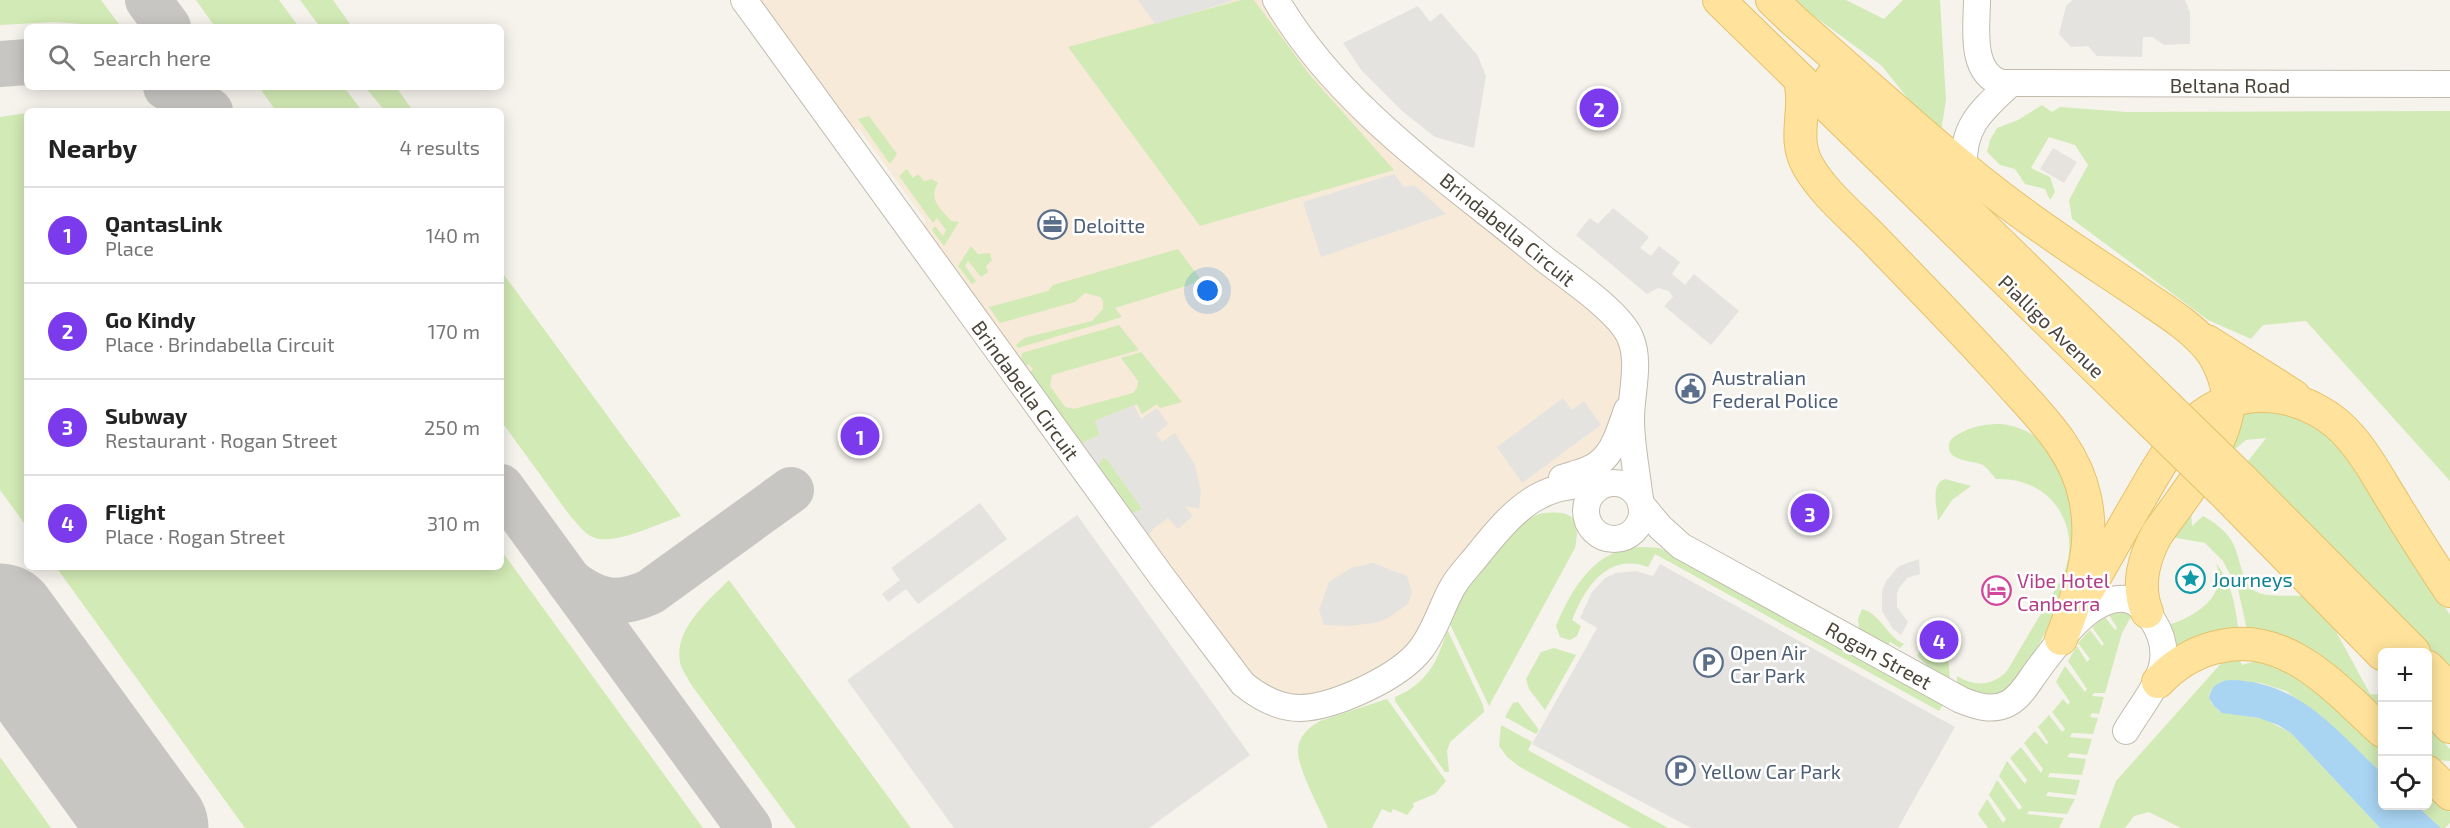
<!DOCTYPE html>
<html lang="en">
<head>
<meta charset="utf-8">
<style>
	:root { --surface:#fff; --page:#f6f6f6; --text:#222; --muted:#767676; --line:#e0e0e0; --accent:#7c3aed }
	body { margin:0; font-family:"Exo 2",sans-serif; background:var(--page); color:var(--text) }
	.controls { position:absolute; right:18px; bottom:18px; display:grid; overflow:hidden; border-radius:9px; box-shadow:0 3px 15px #0003 }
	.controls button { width:54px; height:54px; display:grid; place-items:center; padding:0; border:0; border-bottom:2px solid var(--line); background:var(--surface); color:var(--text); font:30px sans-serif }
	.you { position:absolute; left:1208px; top:291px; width:21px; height:21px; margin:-15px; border:4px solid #fff; border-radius:50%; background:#1a73e8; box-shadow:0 0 0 9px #1a73e833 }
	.badge { display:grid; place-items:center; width:39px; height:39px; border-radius:50%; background:var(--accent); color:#fff; font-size:20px; font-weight:700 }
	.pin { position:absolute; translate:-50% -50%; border:3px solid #fff; box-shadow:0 2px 6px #0006 }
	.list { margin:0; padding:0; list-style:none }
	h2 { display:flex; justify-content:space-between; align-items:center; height:78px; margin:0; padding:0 24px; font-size:26px }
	h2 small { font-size:20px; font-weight:400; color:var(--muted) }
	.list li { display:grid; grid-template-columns:39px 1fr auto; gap:18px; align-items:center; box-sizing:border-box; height:96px; padding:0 24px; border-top:2px solid var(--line) }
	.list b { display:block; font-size:22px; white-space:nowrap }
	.list p { margin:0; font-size:20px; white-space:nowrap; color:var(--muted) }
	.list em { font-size:20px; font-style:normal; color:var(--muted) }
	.icon { flex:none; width:33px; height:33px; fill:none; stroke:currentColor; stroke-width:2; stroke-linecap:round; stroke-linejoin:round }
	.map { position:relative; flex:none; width:2450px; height:828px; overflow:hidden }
	.search { position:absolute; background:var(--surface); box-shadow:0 3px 15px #0003; left:24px; top:24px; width:480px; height:66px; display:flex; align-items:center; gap:15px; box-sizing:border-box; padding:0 21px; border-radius:9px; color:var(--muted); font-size:22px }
	.panel { position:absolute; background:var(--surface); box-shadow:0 3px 15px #0003; left:24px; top:108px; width:480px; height:462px; border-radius:9px }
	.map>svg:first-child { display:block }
</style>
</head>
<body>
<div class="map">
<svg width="2450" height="828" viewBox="0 0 2450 828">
	<rect width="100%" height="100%" fill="#f6f3ec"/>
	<path fill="#f7ead8" d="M755,0H1263L1269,11L1418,171L1610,327L1620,340L1624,363L1614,432L1610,444L1551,480L1416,651L1328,693L1289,697L1252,680L922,229L926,221L859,129L850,130Z"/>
	<path fill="#e6e2dd" d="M2053,148L2077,162L2064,183L2040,169Z"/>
	<g fill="#d2eab5">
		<path d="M0,0H101L121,27L54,22L0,25Z"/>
		<path d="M196,0H279L299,27H215Z"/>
		<path d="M300,0H333L352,27H320Z"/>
		<path d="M1241,0H1254L1309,74L1394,170L1200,226L1068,47Z"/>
		<path d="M1796,0H1846L1884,19L1903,0H1940L1946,100L1941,131L1917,110L1882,66L1795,2Z"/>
		<path d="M259,87H344L362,111H276Z"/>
		<path d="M365,87H396L413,111H385Z"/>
		<path d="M2042,105L2052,112L2060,107L2127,112L2450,111V481L2306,321L2263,325L2251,339L2208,320L2072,219L2069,200L2088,165L2075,145L2049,137L2031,168L2050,177L2055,192L2050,200L2045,189L2025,184L2015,169L2000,165L1987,152L1990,140L1997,128L2018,120Z"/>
		<path d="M27,113V527L0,490V117Z"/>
		<path d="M869,116L897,154L890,164L858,119Z"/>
		<path d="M907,169L913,178L918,174L924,181L932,179L938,183C928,199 940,208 951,221L959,222L944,246L932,230L935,226L943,236L946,230L937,218L933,223L899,176Z"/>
		<path d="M971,246L978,254L990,253L992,260L986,266L988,272L981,277L968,261L965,266L976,281L972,284L958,266Z"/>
		<path d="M1178,249L1202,281L1115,308L1122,317L1018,348L1016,345L1024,338L1092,321L1103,309V301L1100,297L1085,293L1075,302L1000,323L989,307L1048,291L1053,285Z"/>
		<path d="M501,271L516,291L681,516C660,523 616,545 595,538C585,535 578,524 571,517L501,421Z"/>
		<path d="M1119,325L1139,350L1052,375L1050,386L1065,407L1074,409L1133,393L1137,388L1138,381L1121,358L1141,352L1182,402L1160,408L1157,404L1142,414L1137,404L1095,421L1100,435L1082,443L1030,372L1033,369L1029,364L1026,366L1021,359L1022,353Z"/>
		<path d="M2279,410L2319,428L2348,456L2450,615V672L2245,465L2266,438L2246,440L2234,450L2227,447L2241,412Z"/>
		<path d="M2002,424C2023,427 2039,436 2052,453C2059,461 2074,502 2074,513C2076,529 2075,552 2072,568C2066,593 2022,692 1996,695C1981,697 1970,689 1957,683V676C1974,687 1993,686 2007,671L2062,578C2085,527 2051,477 1996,479C1992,474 1988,469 1983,465C1973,460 1948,462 1949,446C1949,440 1953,437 1957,435C1971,426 1986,424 2002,424Z"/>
		<path d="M1103,458L1107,459L1141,507V510L1132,513L1098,466Z"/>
		<path d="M1945,479L1971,486L1952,500L1938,521C1937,507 1930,484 1945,479Z"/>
		<path d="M2191,511L2192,526L2203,516C2214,522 2224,529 2231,540C2242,556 2239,585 2259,593C2269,597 2294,595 2306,596L2331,622L2370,694L2382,695V713L2247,630L2238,589L2223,561L2205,543L2171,537Z"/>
		<path d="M1543,513C1573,510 1581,518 1575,548L1489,706L1449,622C1454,612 1458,601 1463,592C1479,568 1516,519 1543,513Z"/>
		<path d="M1644,547L1659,548L1675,555L1944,703L1939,711L1655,554L1648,567C1608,552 1585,587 1572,620L1581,626L1577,636L1570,640L1560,637L1556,626C1572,587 1597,546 1644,547Z"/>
		<path d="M501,550L703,828H245L56,567H501Z"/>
		<path d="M2216,563C2231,583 2235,603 2238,627L2237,630L2177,645L2168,625C2195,617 2229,596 2216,563Z"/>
		<path d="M729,580L911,828H796L690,683C687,676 681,669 680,662C674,629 708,601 729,580Z"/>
		<path d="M1862,609C1881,614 1886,636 1904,644L1900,648L1890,642L1887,646L1859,630L1858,619Z"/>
		<path d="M2125,611L2132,615L2122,633L2105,693H2094L2092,696L2104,697L2099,714L2092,713L2090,717L2098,718L2093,734L2072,733L2070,737L2092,739L2087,755L2070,753L2067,757L2086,759L2082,775L2050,773L2048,777L2080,780L2076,795L2048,792L2046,796L2075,799L2067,814L2029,811L2027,814L2064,818L2059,828H1988L1978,814L1987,799L2003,823L2006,819L1989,795L1997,780L2019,810L2022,807L1999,776L2007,761L2025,784L2027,780L2010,758L2021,747L2041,773L2043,769L2024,743L2035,731L2047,745L2048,742L2038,727L2049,715L2062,732L2065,729L2052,712L2063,699L2068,705L2070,702L2056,682L2065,666L2085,692L2087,689L2068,661L2077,646L2087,662L2090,659L2078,643L2090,630L2102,646L2104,644L2092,627L2105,617L2115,630L2117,628L2109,615Z"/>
		<path d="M1447,629L1483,705L1484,712L1450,742L1447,751L1449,772H1445L1395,701V697C1426,684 1439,661 1447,629Z"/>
		<path d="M1946,631L1950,679L1929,667L1917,656L1930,633Z"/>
		<path d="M1554,648L1576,655L1545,710L1529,689L1526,679L1541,652Z"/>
		<path d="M2239,658L2242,665C2249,663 2258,660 2265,662C2300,669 2356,724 2382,750V773L2321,716L2286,691L2261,683L2230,680L2220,682L2210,692L2209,697L2212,704L2220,712L2264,719L2291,733L2380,828H2181L2149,812L2134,816L2125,828H2099L2116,781L2225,659Z"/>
		<path d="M1387,699L1446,781L1435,794L1413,803L1414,806L1407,815L1393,809L1391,813L1382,809L1372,828H1328C1321,811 1296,766 1298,749C1299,736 1309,727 1320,721Z"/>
		<path d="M1518,702L1539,730L1536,734L1505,717L1513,703Z"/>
		<path d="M1501,725L1532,742L1528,750L1668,828H1631L1520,767L1507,757L1499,746Z"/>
		<path d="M2428,725L2450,749V761L2434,760L2428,754Z"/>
		<path d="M0,757L51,828H0Z"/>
		<path d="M2428,791L2450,812V823L2445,828H2441L2417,806H2428Z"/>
	</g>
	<g fill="#e5e3e0">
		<path d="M1138,0H1231L1232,1L1155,24Z"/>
		<path d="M2073,0H2185L2190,12V44L2164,45L2153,37H2143L2142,57L2097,56L2088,46L2071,47L2059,34L2066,6Z"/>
		<path d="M1418,6L1430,22L1441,13L1478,56L1486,76L1474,148L1435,137L1402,111L1362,71L1343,43Z"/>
		<path d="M1394,174L1404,187L1414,185L1446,214L1321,257L1303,202Z"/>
		<path d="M1613,208L1649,237L1640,248L1651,256L1659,246L1680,262L1672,274L1685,285L1694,274L1739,311L1711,345L1664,306L1673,297L1669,291L1658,288L1647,294L1576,235L1590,218L1598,224Z"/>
		<path d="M1563,398L1572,410L1584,401L1601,425L1522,483L1497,447Z"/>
		<path d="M1134,405L1141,419L1157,408L1168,424L1156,434L1162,442L1175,433L1195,465L1201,491L1199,509L1185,506L1193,516L1178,529L1168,518L1154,528L1147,537L1128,514L1141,510V507L1107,459L1103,458L1097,467L1076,442L1082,443L1100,435L1095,421Z"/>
		<path d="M980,503L1007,539L918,604L906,589L888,602L882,594L900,580L891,568Z"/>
		<path d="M1077,515L1250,755L1149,828H954L847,680Z"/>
		<path d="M1919,559L1920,574L1907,578L1899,588L1897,594V607L1908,622L1901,635L1893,629L1882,611V591L1886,581L1899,566Z"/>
		<path d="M1373,563L1407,576L1412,593L1408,604L1388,618L1375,623L1348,626L1324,625L1319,610L1329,582L1351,568Z"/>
		<path d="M1660,564L1955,727L1898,828H1691L1532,744L1597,628L1580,618L1592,592L1605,578L1616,573L1636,571L1653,576Z"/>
	</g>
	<path fill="#a9d4f2" d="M2230,680C2300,681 2335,730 2382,773V806H2417L2441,828H2380L2291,733L2278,725L2259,718L2222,713L2214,706L2209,698C2211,686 2219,681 2230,680Z"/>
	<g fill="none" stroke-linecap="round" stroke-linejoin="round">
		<g stroke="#c8c6c3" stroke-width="46">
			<path d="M148,0L168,27"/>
			<path d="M0,64L27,62"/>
			<path d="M166,87L190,97L210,111"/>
			<path d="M501,487L749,828"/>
			<path d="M569,581C596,602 617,607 650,592L791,490"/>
		</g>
		<path stroke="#c8c6c3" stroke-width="117" d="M0,622L150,828"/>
		<defs>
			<g id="minor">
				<path d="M744,0L1162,577L1243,684C1259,697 1278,708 1300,708C1335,707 1400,677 1421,649C1435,631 1441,608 1452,588C1459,575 1471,564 1480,552C1514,510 1542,479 1601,486"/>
				<path d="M1276,0C1340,109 1448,179 1543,258C1567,277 1619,311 1630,337C1641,362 1631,393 1631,419C1631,446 1637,473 1640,500"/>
				<path d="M1977,0C1977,26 1969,72 2001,83L2450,84"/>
				<path d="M1964,167C1962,126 1982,110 2010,84"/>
				<path d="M1562,478C1571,475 1581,473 1589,469C1613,459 1619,432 1627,410"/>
				<circle cx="1614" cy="511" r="28"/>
				<path d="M1641,504L1660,527L1681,546L1961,700C1976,706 1993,712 2009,703C2021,696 2028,683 2036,672C2055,647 2088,596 2125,599C2138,601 2146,610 2153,621C2181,664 2147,695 2126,731"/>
			</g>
			<g id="major">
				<path d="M1719,0L2153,424"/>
				<path d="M1772,0L1794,21C1868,85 1940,153 2019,211C2058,240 2099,266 2139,293C2162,309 2188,324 2207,346C2218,358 2226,379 2228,395C2233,439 2182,498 2157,534C2144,557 2136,586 2147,612"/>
				<path d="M1799,78C1809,107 1791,137 1808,166C1824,194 1853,217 1875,240C1918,285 1962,329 2003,375C2036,413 2075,447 2085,498C2096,547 2079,594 2061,639"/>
				<path d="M1831,78L2167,406"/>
				<path d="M2207,341L2294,396"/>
				<path d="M2243,480L2414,652"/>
				<path d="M2222,491L2382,654"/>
				<path d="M2089,588C2106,558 2123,527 2141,497C2172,442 2204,388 2277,397C2306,401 2333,416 2351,438C2368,457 2380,481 2394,503C2412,533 2431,562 2450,591"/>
				<path d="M2428,667L2450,690"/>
				<path d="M2158,682C2174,665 2191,654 2213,648C2284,627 2335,688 2382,731"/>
				<path d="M2428,703L2450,727"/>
				<path d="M2428,772L2450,794"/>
			</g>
		</defs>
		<use href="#minor" stroke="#c2bbae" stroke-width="28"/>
		<use href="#major" stroke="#e6c16a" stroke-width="34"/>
		<use href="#minor" stroke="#fff" stroke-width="26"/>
		<use href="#major" stroke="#ffe39c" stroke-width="32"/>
		<defs>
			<g id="major-bridge">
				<path d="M2167,406L2243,480"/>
				<path d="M2153,424L2222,491"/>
			</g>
		</defs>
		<use href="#major-bridge" stroke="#e6c16a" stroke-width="34" stroke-linecap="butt"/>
		<use href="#major-bridge" stroke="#ffe39c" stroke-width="32"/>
	</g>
	<defs>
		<symbol id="office-ring" viewBox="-11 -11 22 22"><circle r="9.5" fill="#fff" stroke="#5c6f8a" stroke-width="1.5"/><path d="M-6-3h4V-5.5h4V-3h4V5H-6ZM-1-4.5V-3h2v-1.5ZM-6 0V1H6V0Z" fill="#5c6f8a"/></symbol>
		<symbol id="civic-ring" viewBox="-11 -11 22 22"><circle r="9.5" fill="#fff" stroke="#5c6f8a" stroke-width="1.5"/><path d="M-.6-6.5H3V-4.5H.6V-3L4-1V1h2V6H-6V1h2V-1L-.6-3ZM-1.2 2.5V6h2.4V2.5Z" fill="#5c6f8a"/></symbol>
		<symbol id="sight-ring" viewBox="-11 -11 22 22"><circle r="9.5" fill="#fff" stroke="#0f9aa8" stroke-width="1.5"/><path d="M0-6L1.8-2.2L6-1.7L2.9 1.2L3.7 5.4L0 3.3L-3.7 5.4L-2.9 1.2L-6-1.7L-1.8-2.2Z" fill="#0f9aa8"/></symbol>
		<symbol id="hotel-ring" viewBox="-11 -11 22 22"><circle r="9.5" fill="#fff" stroke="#d1479c" stroke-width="1.5"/><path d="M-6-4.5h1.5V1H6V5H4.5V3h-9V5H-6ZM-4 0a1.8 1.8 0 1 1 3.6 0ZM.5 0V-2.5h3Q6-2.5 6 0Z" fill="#d1479c"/></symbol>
		<symbol id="parking-ring" viewBox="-11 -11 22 22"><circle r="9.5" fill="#fff" stroke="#5c6f8a" stroke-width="1.5"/><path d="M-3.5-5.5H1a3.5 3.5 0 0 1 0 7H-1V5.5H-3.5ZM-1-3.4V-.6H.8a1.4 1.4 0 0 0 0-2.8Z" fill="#5c6f8a"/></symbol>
	</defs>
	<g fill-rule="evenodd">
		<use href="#office-ring" x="1036" y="208" width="33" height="33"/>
		<use href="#civic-ring" x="1674" y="372" width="33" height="33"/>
		<use href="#sight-ring" x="2174" y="562" width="33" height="33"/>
		<use href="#hotel-ring" x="1980" y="574" width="33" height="33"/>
		<use href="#parking-ring" x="1692" y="646" width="33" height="33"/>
		<use href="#parking-ring" x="1664" y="754" width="33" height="33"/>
	</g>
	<g text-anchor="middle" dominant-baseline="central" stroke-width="5" stroke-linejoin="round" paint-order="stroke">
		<g font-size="20" fill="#4b4439" stroke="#fff">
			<text x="2230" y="85">Beltana Road</text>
			<text transform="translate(1508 229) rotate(39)">Brindabella Circuit</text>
			<text transform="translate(2052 326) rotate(44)">Pialligo Avenue</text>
			<text transform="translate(1026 390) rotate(54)">Brindabella Circuit</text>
			<text transform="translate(1879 655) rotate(29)">Rogan Street</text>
		</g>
		<g font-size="20" fill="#4e5e75" stroke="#fff" text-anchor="start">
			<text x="1073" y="225">Deloitte</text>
			<text x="1712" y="377">Australian<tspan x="1712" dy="23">Federal Police</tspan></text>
			<text x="1730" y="652">Open Air<tspan x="1730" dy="23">Car Park</tspan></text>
			<text x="1701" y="771">Yellow Car Park</text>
		</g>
		<g font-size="20" fill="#0d838f" stroke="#fff" text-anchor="start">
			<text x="2212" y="579">Journeys</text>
		</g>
		<g font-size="20" fill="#b23c85" stroke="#fff" text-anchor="start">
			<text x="2017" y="580">Vibe Hotel<tspan x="2017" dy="23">Canberra</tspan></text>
		</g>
	</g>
</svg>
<div class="controls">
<button>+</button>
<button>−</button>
<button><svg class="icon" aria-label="locate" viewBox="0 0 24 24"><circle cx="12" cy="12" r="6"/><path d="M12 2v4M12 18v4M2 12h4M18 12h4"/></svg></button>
</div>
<div class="you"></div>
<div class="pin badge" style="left:860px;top:436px">1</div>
<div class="pin badge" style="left:1599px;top:108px">2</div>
<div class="pin badge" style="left:1810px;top:513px">3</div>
<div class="pin badge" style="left:1939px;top:640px">4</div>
<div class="search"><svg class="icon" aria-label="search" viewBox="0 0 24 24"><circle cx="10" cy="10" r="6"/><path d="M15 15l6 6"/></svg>Search here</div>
<section class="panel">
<h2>Nearby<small>4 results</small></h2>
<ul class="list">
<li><span class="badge">1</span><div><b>QantasLink</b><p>Place</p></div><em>140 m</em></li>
<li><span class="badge">2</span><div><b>Go Kindy</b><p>Place · Brindabella Circuit</p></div><em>170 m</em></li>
<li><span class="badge">3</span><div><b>Subway</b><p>Restaurant · Rogan Street</p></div><em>250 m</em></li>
<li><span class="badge">4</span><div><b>Flight</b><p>Place · Rogan Street</p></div><em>310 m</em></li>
</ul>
</section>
</div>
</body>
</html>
